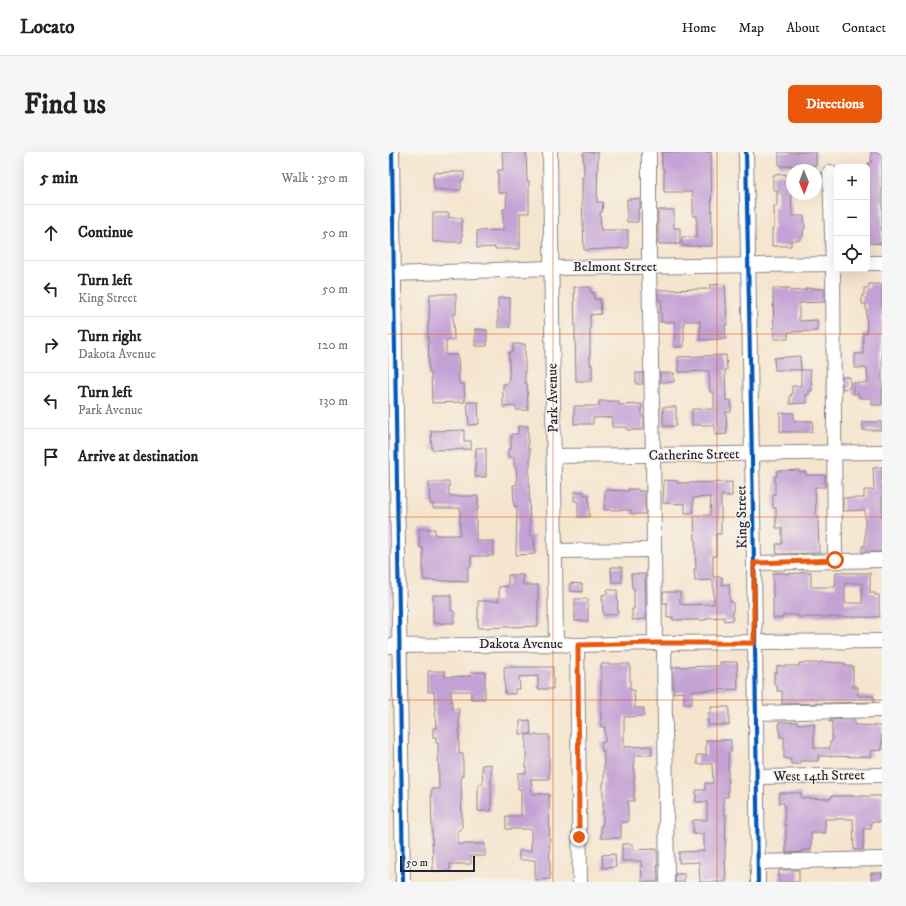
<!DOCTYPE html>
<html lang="en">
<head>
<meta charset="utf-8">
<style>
	:root { --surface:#fff; --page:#f6f6f6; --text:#222; --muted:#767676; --line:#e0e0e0; --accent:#ea580c }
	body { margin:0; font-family:"IM FELL DW Pica",serif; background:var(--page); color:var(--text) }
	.controls { position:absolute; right:12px; top:12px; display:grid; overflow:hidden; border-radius:6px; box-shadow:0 4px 16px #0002 }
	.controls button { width:36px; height:36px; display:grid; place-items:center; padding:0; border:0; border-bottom:1px solid var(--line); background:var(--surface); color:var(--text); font:20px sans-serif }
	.compass { position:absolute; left:398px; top:12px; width:36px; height:36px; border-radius:50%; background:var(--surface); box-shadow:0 4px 16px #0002; rotate:179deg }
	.scale { position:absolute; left:12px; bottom:10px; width:75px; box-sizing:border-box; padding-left:4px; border:2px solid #22223b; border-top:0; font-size:11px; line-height:14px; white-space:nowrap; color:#22223b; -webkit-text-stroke:3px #f7f3e8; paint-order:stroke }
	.stop { position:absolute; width:12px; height:12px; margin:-9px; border:3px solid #ea580c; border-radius:50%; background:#fff }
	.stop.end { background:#ea580c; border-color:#fff; box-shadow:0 1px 4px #0008 }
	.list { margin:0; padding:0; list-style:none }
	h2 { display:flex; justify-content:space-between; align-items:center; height:52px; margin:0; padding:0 16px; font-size:17px }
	h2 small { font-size:13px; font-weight:400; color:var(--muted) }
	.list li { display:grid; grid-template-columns:26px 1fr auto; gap:12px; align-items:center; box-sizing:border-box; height:56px; padding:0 16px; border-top:1px solid var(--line) }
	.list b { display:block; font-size:15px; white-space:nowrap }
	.list p { margin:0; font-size:13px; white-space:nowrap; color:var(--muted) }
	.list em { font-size:13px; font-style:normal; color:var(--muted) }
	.icon { flex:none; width:22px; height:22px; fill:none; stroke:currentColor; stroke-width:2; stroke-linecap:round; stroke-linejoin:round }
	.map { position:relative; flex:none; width:494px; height:730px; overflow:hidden; border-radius:6px }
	header { display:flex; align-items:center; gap:24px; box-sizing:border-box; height:56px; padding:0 20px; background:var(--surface); border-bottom:1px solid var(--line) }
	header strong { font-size:19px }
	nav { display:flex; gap:22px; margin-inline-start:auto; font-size:14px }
	.intro { display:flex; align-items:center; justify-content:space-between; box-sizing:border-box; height:96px; padding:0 24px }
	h1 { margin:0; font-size:28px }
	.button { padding:10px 18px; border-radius:6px; background:var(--accent); color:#fff; font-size:14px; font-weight:700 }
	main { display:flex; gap:24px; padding:0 24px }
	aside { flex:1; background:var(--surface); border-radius:6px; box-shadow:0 4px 16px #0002 }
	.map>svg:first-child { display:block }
</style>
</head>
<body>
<header>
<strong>Locato</strong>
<nav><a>Home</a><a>Map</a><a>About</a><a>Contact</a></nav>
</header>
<div class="intro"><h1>Find us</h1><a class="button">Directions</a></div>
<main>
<aside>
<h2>5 min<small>Walk · 350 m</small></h2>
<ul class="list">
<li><svg class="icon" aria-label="ahead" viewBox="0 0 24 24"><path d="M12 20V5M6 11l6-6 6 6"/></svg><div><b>Continue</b></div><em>50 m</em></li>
<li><svg class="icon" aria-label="left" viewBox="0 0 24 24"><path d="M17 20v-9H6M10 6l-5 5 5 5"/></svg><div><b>Turn left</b><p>King Street</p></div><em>50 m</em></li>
<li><svg class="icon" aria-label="right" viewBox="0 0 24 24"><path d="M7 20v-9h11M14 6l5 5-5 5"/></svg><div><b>Turn right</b><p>Dakota Avenue</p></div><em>120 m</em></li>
<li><svg class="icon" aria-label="left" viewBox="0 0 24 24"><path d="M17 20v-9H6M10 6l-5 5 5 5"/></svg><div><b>Turn left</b><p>Park Avenue</p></div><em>130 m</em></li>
<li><svg class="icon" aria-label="arrive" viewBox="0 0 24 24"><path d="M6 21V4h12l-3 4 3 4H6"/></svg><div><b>Arrive at destination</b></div></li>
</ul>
</aside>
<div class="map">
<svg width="494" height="730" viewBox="0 0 494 730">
	<rect width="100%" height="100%" fill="#f7f3e8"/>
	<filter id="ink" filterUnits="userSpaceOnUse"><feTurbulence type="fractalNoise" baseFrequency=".025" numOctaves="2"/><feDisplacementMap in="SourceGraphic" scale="8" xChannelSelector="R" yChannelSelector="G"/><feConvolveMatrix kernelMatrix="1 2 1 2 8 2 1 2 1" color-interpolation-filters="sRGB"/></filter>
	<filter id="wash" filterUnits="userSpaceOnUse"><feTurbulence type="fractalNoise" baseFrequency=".012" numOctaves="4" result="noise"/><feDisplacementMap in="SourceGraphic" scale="16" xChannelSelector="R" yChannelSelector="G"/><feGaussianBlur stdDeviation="0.9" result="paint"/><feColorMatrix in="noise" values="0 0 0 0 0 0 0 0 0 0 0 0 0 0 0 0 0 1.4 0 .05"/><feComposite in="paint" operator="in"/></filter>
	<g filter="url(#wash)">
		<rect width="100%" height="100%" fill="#f5e5cf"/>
		<path fill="#ebd1eb" d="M0,370H6L7,476L0,482Z"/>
		<g id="blocks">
			<g fill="#c5a2d5" fill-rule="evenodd">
				<path d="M114,0H138L139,29H141V61H132V97H107V95L89,96V79L115,78V57H118L119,41H110V18H115Z"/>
				<path d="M210,0L209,50H215L214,60H212L213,78H240V96L196,98L194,46V25H196L195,1Z"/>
				<path d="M274,0H323L324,94H294V85H309V64H305V43H304V40H276V17H274Z"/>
				<path d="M391,0H428V13L391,14Z"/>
				<path d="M483,0H494V92L479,91V48H481L480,11H483Z"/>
				<path d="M64,20H76V28H73V38H52V37H46L45,21Z"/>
				<rect x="428" y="21" width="6" height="10"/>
				<path d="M398,22V31H401V38H403L404,64H416L417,77L415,78V85H412V88H403V94H384V77H386V54H389V38H385V23Z"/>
				<path d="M239,47H252V56H250V70H239Z"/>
				<path d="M270,58H286V76H292V92H270Z"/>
				<path d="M45,61H61V66H74V90H45Z"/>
				<path d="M337,132L339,173H337L338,187L312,188V169H296V195H286L287,170H273V148H270V138L322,137V133Z"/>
				<path d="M481,132H494V253H484V246H471V242H465V231H480L479,216H467V202H475V181H479L478,152H474V143H476V136H481Z"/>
				<path d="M186,135H202L203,141L206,140V147H212L213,162L202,163V213H204V229H188Z"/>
				<path d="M385,136H402V139L418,138V136L437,137V150L411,151V169L429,168V179L400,180V187H386Z"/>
				<path d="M42,142H68V162H65L66,188H58V203H70L71,232H76L77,250L44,251L43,221H41L40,171H41Z"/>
				<rect x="110" y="146" width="12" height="29"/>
				<path d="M87,177L99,178V194H87Z"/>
				<path d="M125,192H137V231H139L140,258H128V254L115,255V232L121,231V200H125Z"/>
				<path d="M338,203L339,218H337L338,249L343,248V260H338L339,282L327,283V273H304V257H326V240H322L321,219L291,220L290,205Z"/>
				<path d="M412,204L413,218H387L386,206Z"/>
				<path d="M413,218H422L424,239H421V243H418L419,251L402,252V243H404V234H413Z"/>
				<rect x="248" y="221" width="7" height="11"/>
				<rect x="272" y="221" width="14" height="9"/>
				<path d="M454,225H462V236L454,237Z"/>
				<path d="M211,249H231V253L254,252V265H256V278H239V275H224V265L205,266V272H186V254H211Z"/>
				<path d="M79,250H90L91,272L81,273Z"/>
				<rect x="275" y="255" width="13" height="19"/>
				<path d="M392,261H406V269H425L424,280H392Z"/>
				<rect x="475" y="270" width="19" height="8"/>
				<path d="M130,274H140V297H142V315H141V324L142,384H146L147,402L128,403L129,354H126L125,333H129L128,315H126V305H120V297H123V282H130Z"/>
				<path d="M76,278V289H83V297L44,298L43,279Z"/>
				<path d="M88,296H98V325H87Z"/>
				<path d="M494,315V400H474V394H477V358L455,359V346H476V338H486L485,316Z"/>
				<path d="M411,318V320H418V323H437V335H427L428,364H430L431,401L389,402L388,392H394V376H388V356H385V342H387V324H389V319Z"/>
				<path d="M276,328L289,329V331L344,330V344L333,343V382H328V404H325V425H334V433L341,432L342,450H345V468L336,469V465L318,466V468H285V465L279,466V451H275V440H292V452H295V453L326,452L325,428L307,429L306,417H308L306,363H322L323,345L305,346V361H297V352L275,351Z"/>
				<path d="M41,330H61V344H90V358H88V389H106L105,404H83V415H80V430L35,428V396H32L31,377H47V383H72V356H45V352H42Z"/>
				<path d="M240,337H250V339H257V362H243V358H216L217,338L240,339Z"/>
				<path d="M186,340H196V343H201V365H190V349H186Z"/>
				<path d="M223,415H234V430H224Z"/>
				<path d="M413,420H423V435H447L448,420H456V421H482V441H487V443H491V465H410V463H395V466H385V421H397V422L413,421ZM457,431H474V451H457Z"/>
				<path d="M243,422H257L258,467L244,468V457H246V436H244Z"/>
				<path d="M120,423H135V433H150V474L90,476V449H111V435L120,434Z"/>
				<path d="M182,431L194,432V440L182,439Z"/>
				<path d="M219,438H229L230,462L215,463L214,443L219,442Z"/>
				<path d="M45,443H63V459H66V471H45Z"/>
				<rect x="187" y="447" width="13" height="22"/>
				<path d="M332,510H349L350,537L304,539V552H296V540L285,541V515L332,514Z"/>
				<path d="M432,510L457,511V514H465V535H470V544H486V550L394,552V539H389V533H386V521H389V514H411V511H432Z"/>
				<path d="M213,512H242V538H246L247,556H256V564L236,565V595L263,594L264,603H246V649H240V670H233V686H213V673H215V631H216V599L214,600L213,591L217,590V575H213Z"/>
				<path d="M116,515H165V537H150V524L131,525L132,537H127V542H117Z"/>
				<path d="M40,519H57V525L83,524V520H97V547H83V539H63L64,557H71V602H75V624H73L74,677L70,678V692H97V704H83V712H62V719H45L43,637H51L50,591H48V585H45V576H48L46,540H40Z"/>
				<path d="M323,555H341V573H320V561H323Z"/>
				<path d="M466,567L467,573L494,574V598L483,599L484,605L430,604V609H412V612H403V608L396,606V585H392L391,570H410V572H426V596H442V590H444V569L441,570V568Z"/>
				<path d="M142,568L143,582H132V569Z"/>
				<path d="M138,583H161V627H143L144,642H161L162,727L147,728V708H131V699H143V677H118V664H133V637H130V621H138Z"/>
				<path d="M318,588H343V600L340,601V645H335L336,663L338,662L337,704L338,730H312L311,710L291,711V700L316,699V682H305V668H319V650H308V638H317V631H325L324,612H309V603H318Z"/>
				<path d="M103,612V659H90V632H95L94,613Z"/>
				<path d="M391,641H413V646L443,647V644H494V670H483V677H475V698H466L465,667H437V681H423V698H414V700L398,701V673H397L396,651H391Z"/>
				<path d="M234,692H245V698L269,697L270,730H254L253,709H234Z"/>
				<path d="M227,702L228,715L215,716L214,703Z"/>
				<rect x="391" y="718" width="20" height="12"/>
				<path d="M483,721H494V730H484Z"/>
				<rect x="287" y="722" width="9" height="8"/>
			</g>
		</g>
	</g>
	<g filter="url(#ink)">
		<use href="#blocks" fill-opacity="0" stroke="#8c8485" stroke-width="1"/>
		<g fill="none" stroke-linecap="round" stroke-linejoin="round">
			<defs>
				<g id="minor">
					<path d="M4,0L15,730"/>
					<path d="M162,0L168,492"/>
					<path d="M261,0V115L265,303L267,491"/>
					<path d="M358,0L366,411L370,730"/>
					<path d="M442,20L445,112L447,408"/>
					<path d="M479,111H494"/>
					<path d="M6,122L163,116L449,112"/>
					<path d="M166,304L494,300"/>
					<path d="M167,399L266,398"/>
					<path d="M366,411L494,408"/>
					<path d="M276,491L279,730"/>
					<path d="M189,493L192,730"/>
					<path d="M0,494L168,492L189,493L267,491L494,489"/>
					<path d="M367,561L494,558"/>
					<path d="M368,625L494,623"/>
					<path d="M369,710L494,707"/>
				</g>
			</defs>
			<use href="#minor" stroke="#8c8485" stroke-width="16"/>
			<use href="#minor" stroke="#fff" stroke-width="14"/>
			<defs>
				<g id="cycleway">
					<path d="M4,0L15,730"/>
					<path d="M358,0L366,411L370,730"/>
				</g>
			</defs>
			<use href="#cycleway" stroke="#f7f3e8" stroke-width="6"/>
			<use href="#cycleway" stroke="#0057b8" stroke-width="4"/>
		</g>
	</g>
	<g fill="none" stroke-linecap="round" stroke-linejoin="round" filter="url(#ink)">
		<path stroke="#ea580c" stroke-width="5" d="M191,685L190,493L267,491H366V411L447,408"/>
	</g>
	<path fill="none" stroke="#de560e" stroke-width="1" stroke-opacity="0.55" d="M165,0V730M329,0V730M0,182H494M0,365H494M0,548H494"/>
	<g text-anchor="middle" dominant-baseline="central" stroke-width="3" stroke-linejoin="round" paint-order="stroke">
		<g font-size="14" fill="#22223b" stroke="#f7f3e8">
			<text x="227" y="115">Belmont Street</text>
			<text transform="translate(165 246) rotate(-91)">Park Avenue</text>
			<text transform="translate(306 303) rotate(-1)">Catherine Street</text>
			<text transform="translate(354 365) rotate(-91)">King Street</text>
			<text x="133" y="492">Dakota Avenue</text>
			<text transform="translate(431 624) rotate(-1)">West 14th Street</text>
		</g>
	</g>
</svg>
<div class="controls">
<button>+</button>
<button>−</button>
<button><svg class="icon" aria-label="locate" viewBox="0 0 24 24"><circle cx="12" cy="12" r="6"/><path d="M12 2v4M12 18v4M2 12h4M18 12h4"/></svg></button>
</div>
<svg class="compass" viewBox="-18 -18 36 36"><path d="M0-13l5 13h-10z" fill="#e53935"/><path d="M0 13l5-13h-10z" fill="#767676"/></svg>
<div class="scale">50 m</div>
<div class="stop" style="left:447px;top:408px"></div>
<div class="stop end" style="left:191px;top:685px"></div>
</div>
</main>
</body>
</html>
